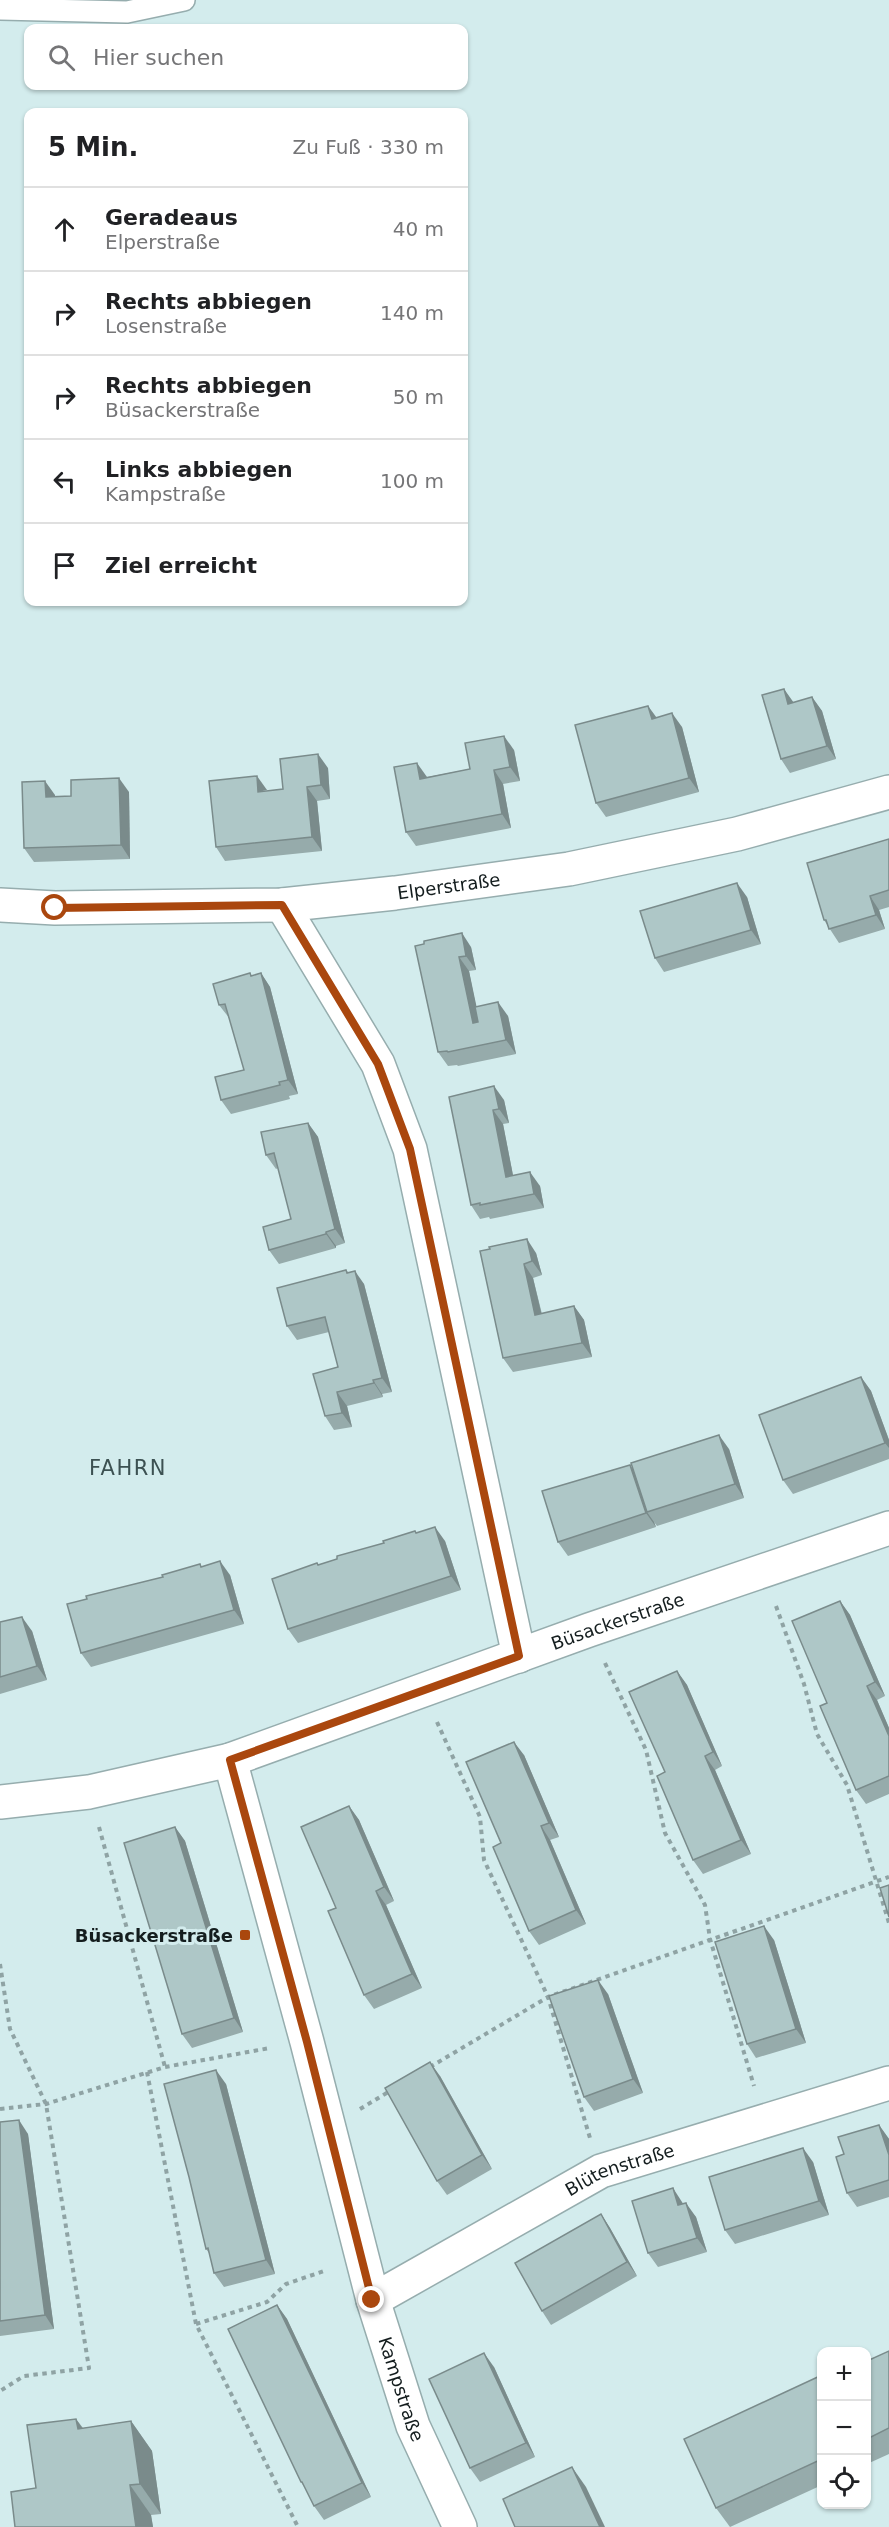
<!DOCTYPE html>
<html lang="de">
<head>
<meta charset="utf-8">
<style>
	:root { --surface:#fff; --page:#f6f6f6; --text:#202124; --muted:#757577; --line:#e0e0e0 }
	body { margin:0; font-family:"DejaVu Sans",sans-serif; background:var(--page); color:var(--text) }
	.controls { position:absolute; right:18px; bottom:18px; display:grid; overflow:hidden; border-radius:12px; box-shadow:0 2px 4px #0004 }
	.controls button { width:54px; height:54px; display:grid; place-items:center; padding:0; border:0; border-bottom:2px solid var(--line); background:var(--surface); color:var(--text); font:30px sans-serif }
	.stop { position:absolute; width:18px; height:18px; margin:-14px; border:4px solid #aa470e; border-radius:50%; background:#fff }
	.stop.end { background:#aa470e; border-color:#fff; box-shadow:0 2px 6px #0008 }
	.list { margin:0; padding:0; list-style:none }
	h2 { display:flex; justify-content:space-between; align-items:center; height:78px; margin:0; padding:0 24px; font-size:26px }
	h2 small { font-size:20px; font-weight:400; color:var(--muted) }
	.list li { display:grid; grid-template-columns:39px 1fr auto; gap:18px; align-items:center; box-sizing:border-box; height:84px; padding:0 24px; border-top:2px solid var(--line) }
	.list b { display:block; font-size:22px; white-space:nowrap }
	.list p { margin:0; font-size:20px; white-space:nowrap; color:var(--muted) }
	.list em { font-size:20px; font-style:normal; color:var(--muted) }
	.icon { flex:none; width:33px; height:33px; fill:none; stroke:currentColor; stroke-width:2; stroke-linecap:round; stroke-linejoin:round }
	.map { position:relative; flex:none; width:889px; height:2527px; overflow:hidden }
	.search { position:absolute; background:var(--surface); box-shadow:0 2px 4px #0004; left:24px; top:24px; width:444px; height:66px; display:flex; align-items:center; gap:15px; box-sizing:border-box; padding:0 21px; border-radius:12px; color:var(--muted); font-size:22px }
	.panel { position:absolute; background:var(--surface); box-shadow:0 2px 4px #0004; left:24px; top:108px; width:444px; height:498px; border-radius:12px }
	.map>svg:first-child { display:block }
</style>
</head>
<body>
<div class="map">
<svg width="889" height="2527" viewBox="0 0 889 2527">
	<rect width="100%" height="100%" fill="#d3eced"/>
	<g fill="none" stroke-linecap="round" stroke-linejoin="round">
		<defs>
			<path id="lane" d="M0,9L127,12L184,0"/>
			<g id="street">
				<path id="s1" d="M0,905L55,908L282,905L395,893L569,869L737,834L889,792"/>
				<path d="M282,905L378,1064L410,1149L519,1656"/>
				<path id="s2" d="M230,1760L307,2042L373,2300L413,2426L460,2527"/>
				<path id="s3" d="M0,1802L89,1792L230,1760L589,1630L889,1528"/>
				<path id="s4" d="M373,2300L601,2171L889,2083"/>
			</g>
		</defs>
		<use href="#lane" stroke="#96adae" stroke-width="24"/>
		<use href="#street" stroke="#96adae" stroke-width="36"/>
		<g stroke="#8fa3a4" stroke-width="4" stroke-dasharray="4.5 4.5" stroke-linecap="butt">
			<path d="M776,1606L804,1684L817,1734L847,1785L889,1923"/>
			<path d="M605,1663L646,1750L665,1833L705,1905L710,1939L754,2086"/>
			<path d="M437,1722L480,1817L484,1860L548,1997L590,2138"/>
			<path d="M99,1827L165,2067"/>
			<path d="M0,1964L10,2029L46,2104L89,2368L24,2376L0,2391"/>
			<path d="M430,2067L548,1997L889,1877"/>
			<path d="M147,2072L196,2324L298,2527"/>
			<path d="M0,2109L46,2104L165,2067L270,2048"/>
			<path d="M360,2109L390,2091"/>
			<path d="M196,2324L267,2302L286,2284L327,2270"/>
		</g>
		<use href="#lane" stroke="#fff" stroke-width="21"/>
		<use href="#street" stroke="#fff" stroke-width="33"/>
	</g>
	<g fill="#96abab">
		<path d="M784,689L793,703L812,697L822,711L836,759L790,773L781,759Z"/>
		<path d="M648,706L657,718L682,727L699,792L606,817L596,803Z"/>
		<path d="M514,750L520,781L503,784L511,828L416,846L406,832L427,777L470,769Z"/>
		<path d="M328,768L330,799L317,801L322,851L225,861L216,847L267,791L283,789Z"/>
		<path d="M129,792L130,859L34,862L24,848L55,795V797Z"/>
		<path d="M889,839V907L879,910L885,929L839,943L824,920Z"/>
		<path d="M747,897L761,944L664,972L655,958Z"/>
		<path d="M415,946L471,947L476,970L469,971L476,1007L508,1016L516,1054L458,1066L457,1065L448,1066L438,1052Z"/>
		<path d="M261,973L270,987L298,1094L289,1096L290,1099L231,1114L221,1100L244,1070L230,1019L219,1005L252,976Z"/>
		<path d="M449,1097L504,1100L509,1123L503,1124L513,1175L540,1186L544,1208L490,1219L489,1217L480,1219L471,1205Z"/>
		<path d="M308,1123L318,1137L345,1243L336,1246V1248L279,1264L269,1250L291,1219L278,1168L276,1169L266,1155Z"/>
		<path d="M480,1251L536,1253L542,1275L533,1278L542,1314L574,1306L584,1320L592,1357L513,1372L503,1358Z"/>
		<path d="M346,1270L348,1272L364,1284L392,1392L382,1394L383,1397L347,1406L352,1427L334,1430L325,1416L338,1367L329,1332L297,1340L287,1326Z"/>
		<path d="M861,1377L871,1391L889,1440V1459L793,1494L783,1480Z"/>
		<path d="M729,1449L744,1498L657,1526L654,1522L656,1527L568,1556L558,1542L633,1470Z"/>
		<path d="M416,1533L445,1541L461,1590L298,1643L288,1629L317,1563L319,1565Z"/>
		<path d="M201,1567L230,1575L244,1624L91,1667L81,1653Z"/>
		<path d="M840,1601L850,1615L885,1696L877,1700L889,1728V1794L866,1804L856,1790L827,1703Z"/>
		<path d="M0,1622L32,1631L47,1680L0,1694Z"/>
		<path d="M677,1671L687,1685L722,1766L715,1770L751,1854L703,1874L693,1860L665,1772Z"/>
		<path d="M524,1755L559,1837L550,1840L586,1924L539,1945L529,1931L501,1843Z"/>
		<path d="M349,1806L359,1820L394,1901L386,1905L422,1988L374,2009L364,1995L336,1908Z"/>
		<path d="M175,1827L185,1841L243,2032L192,2048L182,2034Z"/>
		<path d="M774,1940L806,2043L756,2058L747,2044Z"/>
		<path d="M608,1994L643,2093L594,2111L584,2097Z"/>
		<path d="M440,2076L492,2169L447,2195L437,2181Z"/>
		<path d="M226,2084L275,2274L224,2287L214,2273L209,2253L206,2249Z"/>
		<path d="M0,2122L28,2134L54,2329L0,2336Z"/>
		<path d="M879,2125L889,2139V2197L857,2207L847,2193L844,2154Z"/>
		<path d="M813,2162L829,2215L735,2244L725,2230Z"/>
		<path d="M682,2202L683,2204L696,2217L707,2252L658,2267L648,2253Z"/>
		<path d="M601,2214L610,2228L637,2276L551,2325L542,2311Z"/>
		<path d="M277,2305L287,2319L371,2497L324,2520L314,2506L307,2491L301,2482Z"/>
		<path d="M889,2351V2454L867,2464V2361Z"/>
		<path d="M494,2367L535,2457L480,2482L470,2468Z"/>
		<path d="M822,2375V2485L730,2527L716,2508Z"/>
		<path d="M76,2419L83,2428L131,2421L152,2451L161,2514L151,2515L153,2527H15L36,2488Z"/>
	</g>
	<g fill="#7a8b8b">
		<path d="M784,689L794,703L788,704Z"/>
		<path d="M812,697L822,711L836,759L827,746Z"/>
		<path d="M648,706L658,720L652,719Z"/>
		<path d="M672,713L682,727L699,792L689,778Z"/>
		<path d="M504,736L514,750L520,781L510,767Z"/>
		<path d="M318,754L328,768L330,799L321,785Z"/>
		<path d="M417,763L427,777L430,793L420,779Z"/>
		<path d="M494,770L503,784L511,828L502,814Z"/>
		<path d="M257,776L267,790L258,792Z"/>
		<path d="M119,778L129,792L130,859L121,845Z"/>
		<path d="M45,781L55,795V811L46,797Z"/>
		<path d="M307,787L317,801L322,851L312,837Z"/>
		<path d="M737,883L747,897L761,944L751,930Z"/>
		<path d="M870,896L879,910L885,929L876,915Z"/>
		<path d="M462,933L471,947L476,970L466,956Z"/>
		<path d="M459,957L469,971L483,1037L473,1023Z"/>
		<path d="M261,973L270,987L298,1094L288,1080Z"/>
		<path d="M498,1002L508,1016L516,1054L506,1040Z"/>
		<path d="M494,1086L504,1100L509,1123L499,1109Z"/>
		<path d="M493,1110L503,1124L516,1191L506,1177Z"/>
		<path d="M308,1123L318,1137L345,1243L335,1229Z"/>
		<path d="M530,1172L540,1186L544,1208L534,1194Z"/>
		<path d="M326,1232L336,1246V1248L326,1234Z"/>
		<path d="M527,1239L536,1253L542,1275L532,1261Z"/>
		<path d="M524,1264L533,1278L545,1329L535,1315Z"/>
		<path d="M355,1271L364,1284L392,1392L382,1378Z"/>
		<path d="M574,1306L584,1320L592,1357L582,1343Z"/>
		<path d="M861,1377L871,1391L889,1440V1448L885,1443Z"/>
		<path d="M373,1380L382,1394L383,1397L374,1383Z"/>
		<path d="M337,1392L347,1406L352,1427L342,1413Z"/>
		<path d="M719,1435L729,1449L744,1498L735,1484Z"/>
		<path d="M630,1465L640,1479L647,1512L654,1522L656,1527L646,1513Z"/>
		<path d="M435,1527L445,1541L461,1590L451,1576Z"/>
		<path d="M220,1561L230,1575L244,1624L234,1610Z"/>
		<path d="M840,1601L850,1615L885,1696L875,1682Z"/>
		<path d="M22,1617L32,1631L47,1680L37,1666Z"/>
		<path d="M677,1671L687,1685L722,1766L713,1752Z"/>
		<path d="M867,1686L877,1700L889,1728V1736Z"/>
		<path d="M514,1742L524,1755L559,1837L549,1823Z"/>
		<path d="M705,1756L715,1770L751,1854L741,1840Z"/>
		<path d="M349,1806L359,1820L394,1901L384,1887Z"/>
		<path d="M541,1826L550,1840L586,1924L576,1910Z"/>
		<path d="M175,1827L185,1841L243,2032L234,2018Z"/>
		<path d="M376,1891L386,1905L422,1988L412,1974Z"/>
		<path d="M764,1926L774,1940L806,2043L796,2029Z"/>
		<path d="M598,1980L608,1994L643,2093L633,2079Z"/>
		<path d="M430,2062L440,2076L492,2169L482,2155Z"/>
		<path d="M216,2070L226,2084L275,2274L266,2260Z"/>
		<path d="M19,2120L28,2134L54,2329L45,2315Z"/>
		<path d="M879,2125L889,2139V2155Z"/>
		<path d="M803,2148L813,2162L829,2215L819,2201Z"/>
		<path d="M673,2188L682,2202L688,2219L678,2205Z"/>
		<path d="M686,2203L696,2217L707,2252L697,2238Z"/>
		<path d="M601,2214L610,2228L637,2276L627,2262Z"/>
		<path d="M277,2305L287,2319L371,2497L362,2483Z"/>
		<path d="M484,2353L494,2367L535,2457L526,2443Z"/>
		<path d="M76,2419L97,2449L78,2429Z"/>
		<path d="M131,2421L152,2451L161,2514L140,2484Z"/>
		<path d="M572,2467L586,2487L605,2527H600Z"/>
		<path d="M130,2485L151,2515L153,2527H136Z"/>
	</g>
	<g fill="#aec7c7" stroke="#7a8b8b" stroke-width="1.5">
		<path d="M784,689L788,704L812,697L827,746L781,759L762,695Z"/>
		<path d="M648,706L652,719L672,713L689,778L596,803L575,725Z"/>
		<path d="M504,736L510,767L494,770L502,814L406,832L394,767L417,763L420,779L470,769L465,743Z"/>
		<path d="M318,754L321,785L307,787L312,837L216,847L209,781L257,776L258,792L283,789L280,759Z"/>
		<path d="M119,778L121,845L24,848L22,782L45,781L46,797L71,796V780Z"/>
		<path d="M889,839V890L870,896L876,915L829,929L826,920H824L807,863Z"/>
		<path d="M737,883L751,930L655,958L640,911Z"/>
		<path d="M462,933L466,956L459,957L473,1023L478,1022L475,1007L498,1002L506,1040L448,1052L447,1051L438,1052L415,946L424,944V941Z"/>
		<path d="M250,973L251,976L261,973L288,1080L279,1082L280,1085L221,1100L215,1077L244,1070L225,1004L219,1005L213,984Z"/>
		<path d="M494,1086L499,1109L493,1110L506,1177L530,1172L534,1194L480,1205V1203L471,1205L449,1097Z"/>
		<path d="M308,1123L335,1229L326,1232V1234L269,1250L263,1227L291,1219L274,1153L266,1155L261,1132Z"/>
		<path d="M527,1239L532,1261L524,1264L535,1315L574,1306L582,1343L503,1358L480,1251L490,1249L489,1247Z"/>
		<path d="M346,1270L347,1273L355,1271L382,1378L373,1380L374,1383L337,1392L342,1413L325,1416L313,1374L338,1367L325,1317L287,1326L277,1288Z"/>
		<path d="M861,1377L885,1443L783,1480L759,1415Z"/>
		<path d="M719,1435L735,1484L647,1512L631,1463Z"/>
		<path d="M630,1465L646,1513L558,1542L542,1491Z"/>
		<path d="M435,1527L451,1576L288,1629L272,1579L317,1563L318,1565L337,1559V1556L384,1543L383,1541L415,1531L416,1533Z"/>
		<path d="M220,1561L234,1610L81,1653L67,1604L87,1599L86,1596L163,1577L162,1575L200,1564L201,1567Z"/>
		<path d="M840,1601L875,1682L867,1686L889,1736V1776L856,1790L820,1706L827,1703L792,1621Z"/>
		<path d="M22,1617L37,1666L0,1677V1622Z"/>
		<path d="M677,1671L713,1752L705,1756L741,1840L693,1860L657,1776L665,1772L629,1692Z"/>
		<path d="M514,1742L549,1823L541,1826L576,1910L529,1931L493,1847L501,1843L466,1762Z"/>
		<path d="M349,1806L384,1887L376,1891L412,1974L364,1995L328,1911L336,1908L301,1827Z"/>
		<path d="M175,1827L234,2018L182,2034L124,1843Z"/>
		<path d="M889,1885V1917L880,1888Z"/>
		<path d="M764,1926L796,2029L747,2044L715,1942Z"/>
		<path d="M598,1980L633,2079L584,2097L549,1996Z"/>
		<path d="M430,2062L482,2155L437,2181L385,2088Z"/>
		<path d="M216,2070L266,2260L214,2273L208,2248L206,2249L189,2177L164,2084Z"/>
		<path d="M19,2120L45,2315L0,2321V2122Z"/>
		<path d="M879,2125L889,2155V2180L847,2193L836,2157L844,2154L838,2137Z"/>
		<path d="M803,2148L819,2201L725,2230L709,2177Z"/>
		<path d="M673,2188L678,2205L686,2203L697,2238L648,2253L632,2201Z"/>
		<path d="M601,2214L627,2262L542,2311L515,2263Z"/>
		<path d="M277,2305L362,2483L314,2506L302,2482H301L228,2329Z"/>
		<path d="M889,2351V2428L867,2439V2361Z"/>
		<path d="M484,2353L526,2443L470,2468L429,2379Z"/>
		<path d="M822,2375V2459L716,2508L684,2439Z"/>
		<path d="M76,2419L78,2429L131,2421L140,2484L130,2485L136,2527H15L11,2492L36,2488L27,2425Z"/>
		<path d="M572,2467L600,2527H515L503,2499Z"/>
	</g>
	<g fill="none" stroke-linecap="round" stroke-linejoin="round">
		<path stroke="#aa470e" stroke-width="8" d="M55,908L282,905L378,1064L410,1149L519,1656L230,1760L307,2042L372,2300"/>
	</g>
	<rect fill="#aa470e" stroke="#d3eced" stroke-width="2" x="239" y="1929" width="12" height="12" rx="3"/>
	<g text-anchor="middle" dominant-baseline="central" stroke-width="6" stroke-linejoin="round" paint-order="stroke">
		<g font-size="18" fill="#141d1e" stroke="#d3eced">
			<text stroke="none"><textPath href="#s1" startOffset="450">Elperstraße</textPath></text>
			<text stroke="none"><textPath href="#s3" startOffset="646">Büsackerstraße</textPath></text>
			<text stroke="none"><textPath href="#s4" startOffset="280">Blütenstraße</textPath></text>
			<text stroke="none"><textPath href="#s2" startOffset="652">Kampstraße</textPath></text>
		</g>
		<g font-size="18" font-weight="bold" fill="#141d1e" stroke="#d3eced" text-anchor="end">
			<text x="233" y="1935">Büsackerstraße</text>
		</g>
		<g font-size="21" letter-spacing="1.5" fill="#3c5152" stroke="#d3eced">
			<text x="128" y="1468">FAHRN</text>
		</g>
	</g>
</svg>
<div class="controls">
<button>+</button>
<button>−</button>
<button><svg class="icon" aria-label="locate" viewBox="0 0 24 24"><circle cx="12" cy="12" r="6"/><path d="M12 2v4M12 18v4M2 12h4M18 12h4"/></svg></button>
</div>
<div class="stop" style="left:55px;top:908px"></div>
<div class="stop end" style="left:372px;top:2300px"></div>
<div class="search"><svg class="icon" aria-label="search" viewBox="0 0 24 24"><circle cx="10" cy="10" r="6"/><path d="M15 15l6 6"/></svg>Hier suchen</div>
<section class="panel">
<h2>5 Min.<small>Zu Fuß · 330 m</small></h2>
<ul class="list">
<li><svg class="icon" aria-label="ahead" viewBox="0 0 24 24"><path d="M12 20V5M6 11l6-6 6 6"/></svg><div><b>Geradeaus</b><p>Elperstraße</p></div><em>40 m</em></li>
<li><svg class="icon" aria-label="right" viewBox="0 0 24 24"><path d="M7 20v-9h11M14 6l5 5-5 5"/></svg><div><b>Rechts abbiegen</b><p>Losenstraße</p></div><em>140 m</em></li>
<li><svg class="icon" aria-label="right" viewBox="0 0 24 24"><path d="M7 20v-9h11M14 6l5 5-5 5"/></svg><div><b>Rechts abbiegen</b><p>Büsackerstraße</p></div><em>50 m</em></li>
<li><svg class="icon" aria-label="left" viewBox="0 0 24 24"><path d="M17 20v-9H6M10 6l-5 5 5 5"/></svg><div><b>Links abbiegen</b><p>Kampstraße</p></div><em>100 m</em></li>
<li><svg class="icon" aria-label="arrive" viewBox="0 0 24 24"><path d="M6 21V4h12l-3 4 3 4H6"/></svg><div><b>Ziel erreicht</b></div></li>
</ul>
</section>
</div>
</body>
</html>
